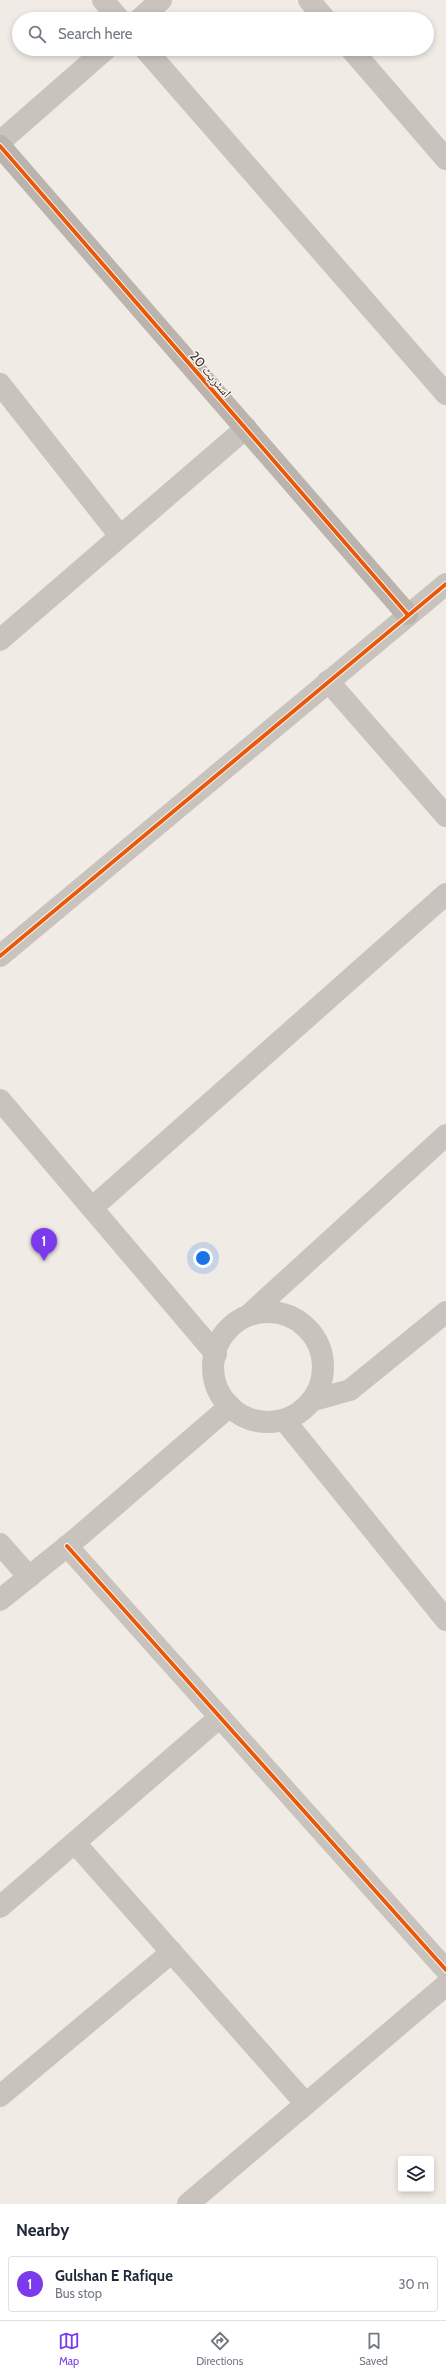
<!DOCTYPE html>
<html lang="en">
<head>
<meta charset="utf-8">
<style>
	:root { --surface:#fff; --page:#f2f2f3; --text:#1f2937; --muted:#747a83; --line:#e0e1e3; --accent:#7c3aed }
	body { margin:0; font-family:Cabin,"Noto Naskh Arabic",sans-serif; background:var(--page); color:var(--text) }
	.controls { position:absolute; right:12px; bottom:12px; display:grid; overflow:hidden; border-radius:4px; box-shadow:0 2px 6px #0003 }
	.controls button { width:36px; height:36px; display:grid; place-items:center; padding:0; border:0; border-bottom:1px solid var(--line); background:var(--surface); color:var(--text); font:20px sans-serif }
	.you { position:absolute; left:203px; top:1258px; width:14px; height:14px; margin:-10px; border:3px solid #fff; border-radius:50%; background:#1a73e8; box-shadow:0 0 0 6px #1a73e833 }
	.badge { display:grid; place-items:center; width:26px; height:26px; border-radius:50%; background:var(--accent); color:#fff; font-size:13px; font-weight:700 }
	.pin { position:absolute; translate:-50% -33px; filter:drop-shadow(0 1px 2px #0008) }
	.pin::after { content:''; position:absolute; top:21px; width:14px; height:12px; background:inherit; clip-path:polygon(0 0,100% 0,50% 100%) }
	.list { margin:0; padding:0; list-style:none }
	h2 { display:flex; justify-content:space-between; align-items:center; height:52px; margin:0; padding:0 16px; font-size:17px }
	h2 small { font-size:13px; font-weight:400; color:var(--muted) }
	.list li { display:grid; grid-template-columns:26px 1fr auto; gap:12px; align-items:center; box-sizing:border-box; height:56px; margin:0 8px 8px; padding:0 8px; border:1px solid var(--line); border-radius:4px }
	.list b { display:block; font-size:15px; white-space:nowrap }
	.list p { margin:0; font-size:13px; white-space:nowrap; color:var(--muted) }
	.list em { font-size:13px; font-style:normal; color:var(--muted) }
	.icon { flex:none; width:22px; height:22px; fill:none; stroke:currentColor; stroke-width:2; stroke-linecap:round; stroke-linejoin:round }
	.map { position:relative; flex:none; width:446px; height:2204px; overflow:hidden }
	.search { position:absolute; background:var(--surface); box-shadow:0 2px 6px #0003; left:12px; right:12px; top:12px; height:44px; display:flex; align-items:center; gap:10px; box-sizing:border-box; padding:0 14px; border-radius:22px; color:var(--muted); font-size:15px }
	.sheet { height:116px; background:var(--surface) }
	nav { display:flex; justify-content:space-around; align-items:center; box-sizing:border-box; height:56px; border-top:1px solid var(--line); background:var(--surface); font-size:11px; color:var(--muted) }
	nav a { display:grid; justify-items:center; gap:2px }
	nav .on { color:var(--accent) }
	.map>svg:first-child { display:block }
</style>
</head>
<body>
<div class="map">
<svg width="446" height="2204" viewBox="0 0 446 2204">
	<rect width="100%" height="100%" fill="#f0ebe5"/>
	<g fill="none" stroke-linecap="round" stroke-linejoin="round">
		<g stroke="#c9c3be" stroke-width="22">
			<path d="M103,0L119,19"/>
			<path d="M309,0L325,19"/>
			<path d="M140,19L161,0"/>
			<path d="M145,49L446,394"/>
			<path d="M351,49L446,159"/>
			<path d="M0,142L106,49"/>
			<path d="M0,384L120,536"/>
			<path d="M0,640L246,428"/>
			<path d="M328,681L446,816"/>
			<path d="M0,956L446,584"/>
			<path d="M0,1100L216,1354"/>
			<path d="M92,1208L446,894"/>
			<circle cx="268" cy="1367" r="55"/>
			<path d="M251,1313L446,1135"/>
			<path d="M314,1400L350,1390L446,1312"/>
			<path d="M285,1421L446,1620"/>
			<path d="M0,1544L29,1577"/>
			<path d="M67,1546L446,1970"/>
			<path d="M0,1600L76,1539L230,1406"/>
			<path d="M75,1843L306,2104"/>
			<path d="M0,1907L220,1717"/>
			<path d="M0,2096L172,1952"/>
			<path d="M188,2204L446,1985"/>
		</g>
		<path stroke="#bab3ae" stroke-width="22" d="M0,146L407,614"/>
		<defs>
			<g id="cycleway">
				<path d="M0,146L407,614"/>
				<path d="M0,956L446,584"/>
				<path d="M67,1546L446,1970"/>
			</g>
		</defs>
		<use href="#cycleway" stroke="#fbf5ee" stroke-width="6"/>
		<use href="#cycleway" stroke="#e8590c" stroke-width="4"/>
	</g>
	<g text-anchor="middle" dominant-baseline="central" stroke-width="3" stroke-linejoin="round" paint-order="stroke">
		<g font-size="13" fill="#3b302b" stroke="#fbf5ee">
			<text transform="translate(211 374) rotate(49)">اسٹریٹ 20</text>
		</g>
	</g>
</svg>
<div class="controls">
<button><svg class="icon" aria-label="layers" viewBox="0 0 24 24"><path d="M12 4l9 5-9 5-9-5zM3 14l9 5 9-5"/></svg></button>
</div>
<div class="you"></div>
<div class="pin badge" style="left:44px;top:1261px">1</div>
<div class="search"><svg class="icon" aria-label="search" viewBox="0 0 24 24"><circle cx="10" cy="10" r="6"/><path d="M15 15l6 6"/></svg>Search here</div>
</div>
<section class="sheet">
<h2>Nearby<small></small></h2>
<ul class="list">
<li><span class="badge">1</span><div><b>Gulshan E Rafique</b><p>Bus stop</p></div><em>30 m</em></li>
</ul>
</section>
<nav>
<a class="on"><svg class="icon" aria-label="map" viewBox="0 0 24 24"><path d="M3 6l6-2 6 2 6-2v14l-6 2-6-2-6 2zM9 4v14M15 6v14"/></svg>Map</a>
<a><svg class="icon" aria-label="directions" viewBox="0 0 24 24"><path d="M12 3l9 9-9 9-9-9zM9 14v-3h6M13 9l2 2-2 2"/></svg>Directions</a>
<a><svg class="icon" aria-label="saved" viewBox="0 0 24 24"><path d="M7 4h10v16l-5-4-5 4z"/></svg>Saved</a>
</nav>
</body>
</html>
